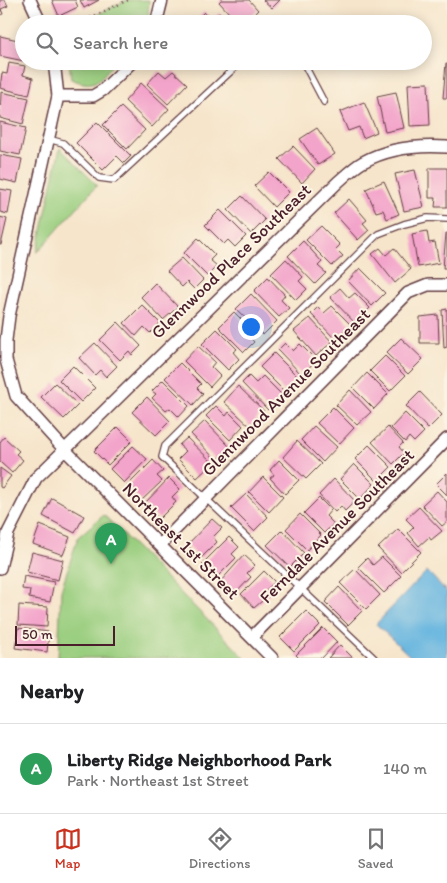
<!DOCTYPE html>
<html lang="en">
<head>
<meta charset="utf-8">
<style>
	:root { --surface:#fff; --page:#f6f6f6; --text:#202124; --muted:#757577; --line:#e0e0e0; --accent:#c8321e }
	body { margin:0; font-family:Itim,sans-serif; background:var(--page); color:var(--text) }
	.scale { position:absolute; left:15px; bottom:12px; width:100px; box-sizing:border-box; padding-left:5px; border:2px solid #4a1f2b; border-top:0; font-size:14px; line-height:18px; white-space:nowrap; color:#4a1f2b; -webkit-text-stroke:4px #fcf5e5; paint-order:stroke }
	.you { position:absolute; left:250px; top:326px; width:18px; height:18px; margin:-12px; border:4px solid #fff; border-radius:50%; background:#1a73e8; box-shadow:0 0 0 8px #1a73e833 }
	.badge { display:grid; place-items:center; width:32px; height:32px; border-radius:50%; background:var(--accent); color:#fff; font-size:16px; font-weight:700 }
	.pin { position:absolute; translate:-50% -41px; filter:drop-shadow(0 1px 2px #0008) }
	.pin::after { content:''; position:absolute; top:26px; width:18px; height:15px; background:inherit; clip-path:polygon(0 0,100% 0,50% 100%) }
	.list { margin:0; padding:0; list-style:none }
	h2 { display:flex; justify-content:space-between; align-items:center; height:65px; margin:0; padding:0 20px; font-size:21px }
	h2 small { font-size:16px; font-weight:400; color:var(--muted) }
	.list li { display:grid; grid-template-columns:32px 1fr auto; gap:15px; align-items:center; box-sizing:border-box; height:90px; padding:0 20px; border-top:1px solid var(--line) }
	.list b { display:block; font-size:19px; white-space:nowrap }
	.list p { margin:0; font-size:16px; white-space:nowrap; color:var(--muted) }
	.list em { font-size:16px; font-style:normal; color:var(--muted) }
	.icon { flex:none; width:28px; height:28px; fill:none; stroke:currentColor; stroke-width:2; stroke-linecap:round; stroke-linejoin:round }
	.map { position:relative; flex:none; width:447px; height:658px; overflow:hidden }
	.search { position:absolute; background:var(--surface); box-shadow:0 2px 12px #0003; left:15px; right:15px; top:15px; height:55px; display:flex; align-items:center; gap:12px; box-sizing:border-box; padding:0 18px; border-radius:28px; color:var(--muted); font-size:19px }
	.sheet { height:155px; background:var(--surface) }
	nav { display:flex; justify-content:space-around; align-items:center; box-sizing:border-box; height:70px; border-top:1px solid var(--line); background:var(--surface); font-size:14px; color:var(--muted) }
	nav a { display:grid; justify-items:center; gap:2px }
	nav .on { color:var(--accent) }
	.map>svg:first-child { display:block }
</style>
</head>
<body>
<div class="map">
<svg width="447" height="658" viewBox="0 0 447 658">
	<rect width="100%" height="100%" fill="#fcf5e5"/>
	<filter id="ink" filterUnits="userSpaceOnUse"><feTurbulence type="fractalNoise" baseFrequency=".02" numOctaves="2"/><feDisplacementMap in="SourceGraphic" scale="10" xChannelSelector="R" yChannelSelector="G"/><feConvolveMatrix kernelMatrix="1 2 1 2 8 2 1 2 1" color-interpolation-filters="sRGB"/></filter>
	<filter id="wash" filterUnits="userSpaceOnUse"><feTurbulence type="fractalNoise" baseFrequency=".0096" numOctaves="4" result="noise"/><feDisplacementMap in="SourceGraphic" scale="20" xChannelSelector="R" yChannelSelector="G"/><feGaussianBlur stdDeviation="1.12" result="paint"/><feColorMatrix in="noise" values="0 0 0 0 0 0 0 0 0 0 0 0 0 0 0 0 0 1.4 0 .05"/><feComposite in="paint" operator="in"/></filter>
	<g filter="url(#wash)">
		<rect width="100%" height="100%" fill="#f6e5cb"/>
		<g fill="#9ace7f" stroke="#727655">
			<path d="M127,0H149L148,16L144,24H78Z"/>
			<path d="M69,61H116C99,79 97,90 71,79Z"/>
			<path d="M60,148L97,185L37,253Z"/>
			<path d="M104,515L245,658H58L61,590L78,537Z"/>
		</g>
		<path fill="#64b4df" stroke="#576a85" d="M427,571L447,592V658H412L376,624Z"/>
		<g id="blocks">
			<g fill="#f3a4ca">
				<path d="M0,0H5L8,6L1,9L3,14L0,15Z"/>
				<path d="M52,0H75L78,7L59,16Z"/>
				<path d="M80,0H99L84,8Z"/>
				<path d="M221,0H249L258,10L244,24H239L219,2Z"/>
				<path d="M263,0H280L272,8Z"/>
				<path d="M204,12L212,20L219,13L229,24H192Z"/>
				<path d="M0,36L18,40L17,45L24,46V61L0,56Z"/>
				<path d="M9,63L25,66L23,75L33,78L29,95L0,88L2,73L7,74Z"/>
				<path d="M446,63H447V98H443Z"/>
				<path d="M159,71L166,77L173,71L187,84L168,104L147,84Z"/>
				<path d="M141,83L169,109L152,127L125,101Z"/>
				<path d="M428,83L430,125L410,126L408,84Z"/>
				<path d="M1,92L29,98L23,124L0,118Z"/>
				<path d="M396,92L404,128L385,132L377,96Z"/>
				<path d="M364,102L377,132L363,138L359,127L348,131L340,112Z"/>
				<path d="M121,107L145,130L127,149L103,125Z"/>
				<path d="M0,122L26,128L20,155L0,151Z"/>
				<path d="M97,122L131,156L124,163L117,156L103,170L76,143Z"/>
				<path d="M317,128L335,154L318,165L300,139Z"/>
				<path d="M293,146L315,169L302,183L279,159Z"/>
				<path d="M0,155L22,159L17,183L0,179Z"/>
				<path d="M429,168H447V207H435L436,198H429Z"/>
				<path d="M415,170L424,207L404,211L395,174Z"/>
				<path d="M269,172L289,192L274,207L254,186Z"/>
				<path d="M384,181L399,214L387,219L383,210L376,212L366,189Z"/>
				<path d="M0,189L12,191L8,214L0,212Z"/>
				<path d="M242,196L265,220L251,234L228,210Z"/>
				<path d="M349,199L367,220L363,223L369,230L358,240L334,213Z"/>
				<path d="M220,210L246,236L235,247L228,240L224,244L205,225Z"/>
				<path d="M0,217L7,219L1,245H0Z"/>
				<path d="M321,226L340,245L336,249L343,256L332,266L306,240Z"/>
				<path d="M427,231L429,243L435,242L439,263L418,267L412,234Z"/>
				<path d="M446,233H447V268H443Z"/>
				<path d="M198,238L215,255L210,260L217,266L207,276L184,253Z"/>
				<path d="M303,241L322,262L318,266L326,273L315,284L288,256Z"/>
				<path d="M380,248L386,255L394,248L411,269L395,283L372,254Z"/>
				<path d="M182,258L203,280L194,289L187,282L182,287L167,271Z"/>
				<path d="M286,259L303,277L299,281L307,289L296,300L271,274Z"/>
				<path d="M360,268L385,293L372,306L348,281Z"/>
				<path d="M268,277L285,295L281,300L289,308L279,317L254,291Z"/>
				<path d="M155,283L178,307L163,320L141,297Z"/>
				<path d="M340,288L349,298L355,293L370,308L355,323L330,297Z"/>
				<path d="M251,294L277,321L263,335L236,309Z"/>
				<path d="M142,305L160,323L150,333L144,327L136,336L124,323Z"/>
				<path d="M332,306L351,325L336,340L311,314L318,307L324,313Z"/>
				<path d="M447,309V347L444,348L442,310Z"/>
				<path d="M234,312L250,328L245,332L254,342L244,352L219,327Z"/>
				<path d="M438,315L439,343H420V317Z"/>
				<path d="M310,318L332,342L316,356L294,331Z"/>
				<path d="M118,322L141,346L132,355L129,351L120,360L100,340Z"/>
				<path d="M217,329L237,349L233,352L239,359L228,370L202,344Z"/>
				<path d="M401,338L423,359L408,374L386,353Z"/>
				<path d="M95,343L117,366L106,377L100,370L95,375L79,358Z"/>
				<path d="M285,343L293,351L300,344L316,360L302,375L278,350Z"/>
				<path d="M198,346L215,362L211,367L220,376L210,387L184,361Z"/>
				<path d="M274,353L298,377L284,391L260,367Z"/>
				<path d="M385,356L405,376L390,391L370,371Z"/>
				<path d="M180,363L201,384L197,388L203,394L193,405L165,378Z"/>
				<path d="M73,366L95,388L81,402L59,380Z"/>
				<path d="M367,373L388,394L374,409L353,388Z"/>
				<path d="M249,376L256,383L263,376L283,396L268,410L242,383Z"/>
				<path d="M163,380L189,406L179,417L170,408L166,411L152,398L156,394L152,391Z"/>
				<path d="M55,383L78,405L64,419L41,397Z"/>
				<path d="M238,386L264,411L250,426L224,402Z"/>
				<path d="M350,390L371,412L357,425L336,405Z"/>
				<path d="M420,392L442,415L428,429L406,406Z"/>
				<path d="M147,397L170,421L156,435L132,412Z"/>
				<path d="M216,406L226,416L229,412L243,426L230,440L206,416Z"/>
				<path d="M333,407L354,428L339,444L317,423Z"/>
				<path d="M405,413L424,432L414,442L409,437L405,442L391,428Z"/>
				<path d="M205,421L230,447L217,461L191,434Z"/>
				<path d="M314,426L337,447L323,462L301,440Z"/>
				<path d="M118,427L132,441L108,465L94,451Z"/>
				<path d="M388,427L403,443L399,447L404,453L393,464L372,442Z"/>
				<path d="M4,437L19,451L16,454L23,460L12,473L0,462V442Z"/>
				<path d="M187,438L213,463L197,478L178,459L186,451L179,445Z"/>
				<path d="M297,441L321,464L306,479L283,457Z"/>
				<path d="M369,445L391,467L377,481L355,459Z"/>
				<path d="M133,446L147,459L124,483L110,469Z"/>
				<path d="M153,460L163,471L157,476L162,481L141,501L127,486Z"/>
				<path d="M279,460L299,480L285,494L270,478L274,475L270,470Z"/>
				<path d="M354,464L374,484L360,499L340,479Z"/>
				<path d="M0,468L11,476L2,488L0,487Z"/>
				<path d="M447,473V495L436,484Z"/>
				<path d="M263,477L283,497L269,512L249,492Z"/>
				<path d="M169,478L180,489L172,497L176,502L159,519L144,504Z"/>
				<path d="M334,479L355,501L345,511L341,506L335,512L319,495Z"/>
				<path d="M437,491L447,502V522L442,526L422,505Z"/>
				<path d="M246,494L268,517L254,531L231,508Z"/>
				<path d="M52,498L84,516L75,533L43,516Z"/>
				<path d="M319,498L331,510L326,516L334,524L324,533L304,513Z"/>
				<path d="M419,507L442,531L431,540L429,537L419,546L408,533L414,527L406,519Z"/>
				<path d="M300,514L321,535L307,550L286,529Z"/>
				<path d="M212,519L222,528L213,537L217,542L201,558L187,545Z"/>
				<path d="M40,525L70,537L63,555L33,544Z"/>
				<path d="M398,529L421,552L401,572L378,548Z"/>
				<path d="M282,530L304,553L290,567L267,545Z"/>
				<path d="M229,537L239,547L232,554L236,558L216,578L202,564Z"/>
				<path d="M32,552L63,560L58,580L27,572Z"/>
				<path d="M244,555L255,565L247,573L251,577L234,595L220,582Z"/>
				<path d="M382,557L401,576L384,593L358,567L367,558L373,565Z"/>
				<path d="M355,569L380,595L366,609L340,583Z"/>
				<path d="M264,571L275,582L266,590L270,594L254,608L241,594Z"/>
				<path d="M24,576L54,582L50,602L29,598L30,590L22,589Z"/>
				<path d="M339,587L362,611L348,625L325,602Z"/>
				<path d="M19,605L48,607L47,627L18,625Z"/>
				<path d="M306,611L320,625L294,651L280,637Z"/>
				<path d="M18,628L49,632L47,652L15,648Z"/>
				<path d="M323,628L337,642L322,658H299L296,655Z"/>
				<path d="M340,645L353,658H328Z"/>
			</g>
		</g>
	</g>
	<g filter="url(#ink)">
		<use href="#blocks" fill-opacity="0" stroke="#643d43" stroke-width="1"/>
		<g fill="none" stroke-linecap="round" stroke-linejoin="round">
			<defs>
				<g id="service">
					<path d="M301,61L304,64L324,102"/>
					<path d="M48,139L63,143L99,178L114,180L242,61"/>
					<path d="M374,658L162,457L165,446L378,234L404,224L428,218L447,219"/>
				</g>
				<g id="minor">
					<path d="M30,0L41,24"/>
					<path d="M156,24L162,0"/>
					<path d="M54,61L58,96L9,316L6,340V360L16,396L64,449L272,658"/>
					<path d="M58,96H93L103,90L133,61"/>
					<path d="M161,544L408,293L428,285H447"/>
					<path d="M0,568L8,533L36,478L338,182C346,175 354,167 363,162C388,148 419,145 447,147"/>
					<path d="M252,637L447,439"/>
				</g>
			</defs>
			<use href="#service" stroke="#643d43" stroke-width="8"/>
			<use href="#minor" stroke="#643d43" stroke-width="14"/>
			<path stroke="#643d43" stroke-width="2.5" stroke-dasharray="1 4" stroke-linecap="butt" d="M77,24L128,0"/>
			<use href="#service" stroke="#fff" stroke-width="5.5"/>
			<use href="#minor" stroke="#fff" stroke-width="11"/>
		</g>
	</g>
	<g text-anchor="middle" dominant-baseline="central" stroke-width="4" stroke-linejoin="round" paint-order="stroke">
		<g font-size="18" fill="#4a1f2b" stroke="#fcf5e5">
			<text transform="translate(231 261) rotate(-44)">Glennwood Place Southeast</text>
			<text transform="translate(286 392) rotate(-45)">Glennwood Avenue Southeast</text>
			<text transform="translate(337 526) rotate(-45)">Ferndale Avenue Southeast</text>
			<text transform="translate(181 541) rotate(45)">Northeast 1st Street</text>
		</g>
	</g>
</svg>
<div class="scale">50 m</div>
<div class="you"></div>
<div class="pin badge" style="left:111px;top:564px;background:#2e9e5b">A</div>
<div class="search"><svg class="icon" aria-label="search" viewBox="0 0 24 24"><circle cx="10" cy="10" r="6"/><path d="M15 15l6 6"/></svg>Search here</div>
</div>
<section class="sheet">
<h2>Nearby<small></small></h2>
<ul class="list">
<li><span class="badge" style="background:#2e9e5b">A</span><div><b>Liberty Ridge Neighborhood Park</b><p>Park · Northeast 1st Street</p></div><em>140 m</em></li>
</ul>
</section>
<nav>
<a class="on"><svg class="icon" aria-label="map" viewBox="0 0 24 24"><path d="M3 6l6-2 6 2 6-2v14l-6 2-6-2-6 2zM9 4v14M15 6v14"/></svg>Map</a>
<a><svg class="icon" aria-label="directions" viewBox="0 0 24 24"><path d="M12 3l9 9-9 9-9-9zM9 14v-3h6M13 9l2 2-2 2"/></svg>Directions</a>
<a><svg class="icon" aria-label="saved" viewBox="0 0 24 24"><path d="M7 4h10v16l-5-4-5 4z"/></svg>Saved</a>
</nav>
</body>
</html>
